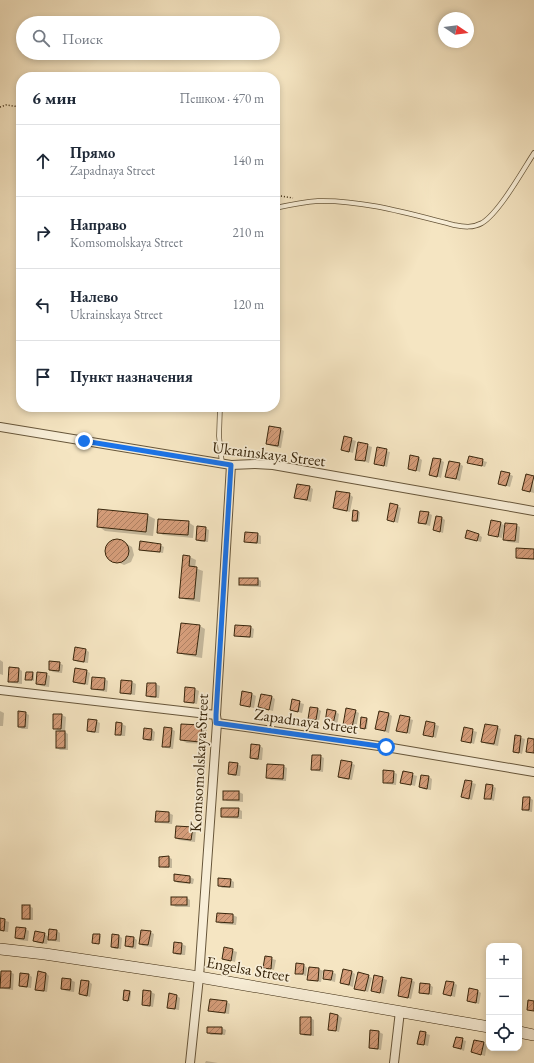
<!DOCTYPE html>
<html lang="ru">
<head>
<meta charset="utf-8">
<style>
	:root { --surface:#fff; --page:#f6f6f7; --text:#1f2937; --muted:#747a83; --line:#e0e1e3 }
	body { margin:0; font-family:"EB Garamond",serif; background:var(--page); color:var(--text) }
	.controls { position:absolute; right:12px; bottom:12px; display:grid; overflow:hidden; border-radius:8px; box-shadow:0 2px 6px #0003 }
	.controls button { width:36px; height:36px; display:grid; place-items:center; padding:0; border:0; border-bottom:1px solid var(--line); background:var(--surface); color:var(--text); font:20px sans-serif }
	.compass { position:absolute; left:438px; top:12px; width:36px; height:36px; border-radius:50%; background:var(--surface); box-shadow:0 2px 6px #0003; rotate:103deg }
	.stop { position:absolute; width:12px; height:12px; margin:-9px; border:3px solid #1a73e8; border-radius:50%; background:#fff }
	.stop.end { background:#1a73e8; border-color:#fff; box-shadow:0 1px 4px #0008 }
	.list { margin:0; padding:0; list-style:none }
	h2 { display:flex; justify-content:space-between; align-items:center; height:52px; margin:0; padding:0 16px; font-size:17px }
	h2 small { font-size:13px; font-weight:400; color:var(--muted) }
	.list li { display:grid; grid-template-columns:26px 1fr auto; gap:12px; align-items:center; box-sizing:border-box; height:72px; padding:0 16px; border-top:1px solid var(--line) }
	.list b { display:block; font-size:15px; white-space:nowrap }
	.list p { margin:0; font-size:13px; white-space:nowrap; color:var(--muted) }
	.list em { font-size:13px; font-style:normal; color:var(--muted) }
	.icon { flex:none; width:22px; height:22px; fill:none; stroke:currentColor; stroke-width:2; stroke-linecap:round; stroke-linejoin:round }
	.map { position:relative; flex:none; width:534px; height:1063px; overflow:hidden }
	.search { position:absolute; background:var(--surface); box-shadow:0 2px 6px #0003; left:16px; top:16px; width:264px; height:44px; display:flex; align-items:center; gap:10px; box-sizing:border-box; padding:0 14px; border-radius:22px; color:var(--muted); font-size:15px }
	.panel { position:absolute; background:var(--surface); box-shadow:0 2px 6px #0003; left:16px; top:72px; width:264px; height:340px; border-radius:16px }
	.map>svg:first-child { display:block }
</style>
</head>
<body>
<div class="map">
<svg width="534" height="1063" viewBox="0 0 534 1063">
	<defs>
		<pattern id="building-hatch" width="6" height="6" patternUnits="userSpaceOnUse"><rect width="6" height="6" fill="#d59d7a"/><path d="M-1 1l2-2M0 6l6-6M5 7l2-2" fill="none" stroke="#ae8062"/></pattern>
	</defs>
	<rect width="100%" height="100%" fill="#f5e5c2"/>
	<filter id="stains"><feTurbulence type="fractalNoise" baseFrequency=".005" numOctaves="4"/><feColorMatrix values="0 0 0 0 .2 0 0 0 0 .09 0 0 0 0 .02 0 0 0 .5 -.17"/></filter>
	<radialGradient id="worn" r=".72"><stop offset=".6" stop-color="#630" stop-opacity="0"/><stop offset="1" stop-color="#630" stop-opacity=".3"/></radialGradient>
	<g fill="#0003">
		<path d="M280,429L284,431L281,448L271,446L267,444Z"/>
		<path d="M344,437L356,441L353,453L342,450Z"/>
		<path d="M359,443L372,447L369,463L356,459Z"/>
		<path d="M378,449L390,452L387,467L375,463Z"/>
		<path d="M469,457L487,462L485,467L468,462Z"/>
		<path d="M419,458L422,460L420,472L409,468Z"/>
		<path d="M440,460L444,462L441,478L431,474Z"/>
		<path d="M460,464L463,466L460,481L446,476Z"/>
		<path d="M509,474L513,476L510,487L499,483Z"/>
		<path d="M533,477L534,493L523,490Z"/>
		<path d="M310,487L313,489L311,502L299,499L295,497Z"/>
		<path d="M349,494L353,497L350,512L338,510L334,508Z"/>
		<path d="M397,506L401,508L398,523L388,520Z"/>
		<path d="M354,511L360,512L359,522L353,520Z"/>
		<path d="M428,513L432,515L430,526L419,523Z"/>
		<path d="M147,515L155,519L153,536L105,531L98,526Z"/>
		<path d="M442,518L445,520L443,533L434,530Z"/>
		<path d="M188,522L194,526L193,538L163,535L158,532Z"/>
		<path d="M501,523L505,526H504L502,538L489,535Z"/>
		<path d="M516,525L520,527L519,543L508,542L505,540Z"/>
		<path d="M205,528L209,530L208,542H201L197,540Z"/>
		<path d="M258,534L261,536V544L249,543L245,541Z"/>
		<path d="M479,535L482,537L481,542L470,539Z"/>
		<path d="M118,540L122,541L132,547L134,555L131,562L124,565L110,558L107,551L110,543Z"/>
		<path d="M160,545L164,547L163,553L143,551L140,549Z"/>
		<path d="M534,550V560L520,559L517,557Z"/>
		<path d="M184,556L190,557L196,560L195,568L203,571L200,602L186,600L180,597Z"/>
		<path d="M258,579L261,581V587L244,586L240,584Z"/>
		<path d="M200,626L205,629L202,658L184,655L179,652Z"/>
		<path d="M251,627L254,629L253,638L239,637L235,635Z"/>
		<path d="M86,650L89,652L88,663L78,662L74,660Z"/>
		<path d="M0,660L3,662V675L0,674Z"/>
		<path d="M59,663L63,665L62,673L53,672L50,670Z"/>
		<path d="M19,669L22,671V684L12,683L9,681Z"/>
		<path d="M86,671L90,673L88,685L78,684L74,681Z"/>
		<path d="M33,673L34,674V681L26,679Z"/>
		<path d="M46,674L50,676L49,687L41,686L37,684Z"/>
		<path d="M105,679L108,681L107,692L95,690L92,688Z"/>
		<path d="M122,681L132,682L136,684L135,695L125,694L121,692Z"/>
		<path d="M148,684H156L160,686L159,698H151L147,696Z"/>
		<path d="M186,688L195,689L199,691L197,704L188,703L185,701Z"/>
		<path d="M243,692L252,694L256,696L254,708L245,706L241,704Z"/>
		<path d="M272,697L275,699L273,711L259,707Z"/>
		<path d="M293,701L304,704L302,713L291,710Z"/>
		<path d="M318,709L321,711L319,721L309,718Z"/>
		<path d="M0,711L4,713L3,726H0Z"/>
		<path d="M355,711L359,713L356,729L344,725Z"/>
		<path d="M336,712L339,714L337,726L326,722Z"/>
		<path d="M25,713L29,715L28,729H22L19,727Z"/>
		<path d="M389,714L392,716L389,733L376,729Z"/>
		<path d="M62,715L66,717L65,732L68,734V750H60L57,748L61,732L54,728Z"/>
		<path d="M400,716L413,720L410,734L397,730Z"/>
		<path d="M367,719H368L367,729H362L361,728Z"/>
		<path d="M96,721L100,723L99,733H92L88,731Z"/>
		<path d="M427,722L439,726L436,738L425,734Z"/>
		<path d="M117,723L122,724L126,726L125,736H119L116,734Z"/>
		<path d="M201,726L207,729L206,744L187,743L181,740Z"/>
		<path d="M497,727L501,729L498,746L486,744L482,741Z"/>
		<path d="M464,728L477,732L474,744L462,740Z"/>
		<path d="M151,729L155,732L154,741H147L144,738Z"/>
		<path d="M171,729L175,731L173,749L166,748L163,746Z"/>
		<path d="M516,736L525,739L522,754L514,751Z"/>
		<path d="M260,746L263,748L262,760H255L251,757Z"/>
		<path d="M320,756L324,758L323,772L316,771L312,769Z"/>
		<path d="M351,763L355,765L352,780L343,779L339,776Z"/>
		<path d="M237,764L241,766L240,776H233L229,773Z"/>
		<path d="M283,766L287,768L286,781L271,780L267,778Z"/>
		<path d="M393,772L397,774L396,785L387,784L384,782Z"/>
		<path d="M403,772L417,776L415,786L401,782Z"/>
		<path d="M429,777L432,779L431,790L423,789L420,787Z"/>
		<path d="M465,781L476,784L472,800L462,797Z"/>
		<path d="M492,786L496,788L494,801L485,798Z"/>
		<path d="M224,792H239L243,794V802L227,801L224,799Z"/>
		<path d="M530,798L533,800L532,812L526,811L523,809Z"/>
		<path d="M238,809L242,811V819L226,818L222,816Z"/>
		<path d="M157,812L169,813L173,815L172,824L160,823L156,821Z"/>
		<path d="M192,828L196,830L195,842L179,840L176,838Z"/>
		<path d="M168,857L172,859V868H164L160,866Z"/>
		<path d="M175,875L190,877L194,879L193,884L178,883L175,881Z"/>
		<path d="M231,880L234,882V888H222L219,885Z"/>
		<path d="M187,898L190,900V907H176L172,905Z"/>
		<path d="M29,906L33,908V920H27L23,918Z"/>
		<path d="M218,914L233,915L237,917L236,925L221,924L217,922Z"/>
		<path d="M0,919L9,922L8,932L0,931Z"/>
		<path d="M25,929L29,931L28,941L19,940L16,938Z"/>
		<path d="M57,931L60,933V942L53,941L48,938L47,944L38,943L34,941L44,934L49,937Z"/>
		<path d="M150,932L154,934L152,947L143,946L140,944Z"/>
		<path d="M99,935L101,936L100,944L93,943Z"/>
		<path d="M119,936L122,938L121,949H115L112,947Z"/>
		<path d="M134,938L137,940L136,949L130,948L126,946Z"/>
		<path d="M182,944L186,946L185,955H177L174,953Z"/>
		<path d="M225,948L237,952L235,962L223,958Z"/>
		<path d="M265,957L276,960L274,970L264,967Z"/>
		<path d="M304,965L307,968L306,976L296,973Z"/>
		<path d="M310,968L319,969L323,971L321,982L312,981L308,979Z"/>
		<path d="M10,972L14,974L13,990L5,989L1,987Z"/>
		<path d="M332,972L336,974L335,982L324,979Z"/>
		<path d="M352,972L355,974L353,987L341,983Z"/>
		<path d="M46,973L49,976L47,992L40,991L36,989Z"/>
		<path d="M29,975L32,977L31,988L23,987L20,985Z"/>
		<path d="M368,976L372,978L368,992L355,988Z"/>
		<path d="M374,976L387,980L384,994L372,991Z"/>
		<path d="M63,979L71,980L75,982L74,992L66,991L62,989Z"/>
		<path d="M411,980L415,982L411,999L399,995Z"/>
		<path d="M89,982L92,984L90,997L80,994Z"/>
		<path d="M454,983L457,985L455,997L444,994Z"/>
		<path d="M519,984L520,985L519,1008Z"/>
		<path d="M430,985L433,987L432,995L424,994L420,992Z"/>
		<path d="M144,991L151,992L155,994L153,1007L147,1006L143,1004Z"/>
		<path d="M478,991L481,993L479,1004L468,1001Z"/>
		<path d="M130,992L131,993L130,1001L125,1000Z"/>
		<path d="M489,993V1006L486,1004Z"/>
		<path d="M177,996L180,998L179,1010L172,1009L168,1007Z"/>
		<path d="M227,1002L230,1004L229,1014L213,1012L209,1010Z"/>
		<path d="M338,1015L342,1018L339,1032L329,1029Z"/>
		<path d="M311,1018L314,1020V1036H305L301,1034Z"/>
		<path d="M208,1028H222L226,1030L225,1035H211L208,1033Z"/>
		<path d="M371,1031L379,1032L383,1034L381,1050L373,1049L370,1047Z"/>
		<path d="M420,1032L430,1035L428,1046L418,1043Z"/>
		<path d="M457,1038L466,1041L464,1051L454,1047Z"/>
		<path d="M484,1043L487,1045L485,1056L472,1052Z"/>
		<path d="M206,1061L218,1063H205Z"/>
	</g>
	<g fill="url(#building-hatch)" stroke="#38260c">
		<path d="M269,426L281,428L278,446L266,444Z"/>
		<path d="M344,436L352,438L349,452L341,450Z"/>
		<path d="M358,442L368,444L365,461L355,460Z"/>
		<path d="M377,447L387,449L384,466L374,464Z"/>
		<path d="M410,455L419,457L416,471L408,469Z"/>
		<path d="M469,456L483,459L482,466L467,463Z"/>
		<path d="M433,458L441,459L437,477L429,475Z"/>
		<path d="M449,461L460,463L456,479L445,477Z"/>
		<path d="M501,471L510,473L506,486L498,484Z"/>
		<path d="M526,474L534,476L530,492L522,490Z"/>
		<path d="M297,484L310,486L307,500L294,498Z"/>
		<path d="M336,491L350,493L347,511L333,508Z"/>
		<path d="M390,503L398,505L394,522L387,520Z"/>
		<path d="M98,509L148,514L146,532L97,527Z"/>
		<path d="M353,510L358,511L357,521H352Z"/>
		<path d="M420,511L429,512L426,524L418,523Z"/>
		<path d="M436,516L442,517L440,532L433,530Z"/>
		<path d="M158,519L189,521L188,535L157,533Z"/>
		<path d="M491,520L501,522L498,537L488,535Z"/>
		<path d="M505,523L517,524L515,541L503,540Z"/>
		<path d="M197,526L206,527L205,541L196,540Z"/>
		<path d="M467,530L479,534L477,541L465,538Z"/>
		<path d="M245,532L258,533L257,543L244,542Z"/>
		<circle cx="117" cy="551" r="12"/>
		<path d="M140,541L161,544L160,552L139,550Z"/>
		<path d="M516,548L534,549V559L516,558Z"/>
		<path d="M183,555L190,556L189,566L197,567L194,599L179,598Z"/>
		<rect x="239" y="578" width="19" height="7"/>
		<path d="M181,623L200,625L196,655L177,653Z"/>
		<path d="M235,625L251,626L250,637L234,636Z"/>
		<path d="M75,647L86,649L84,662L73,660Z"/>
		<path d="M49,661L60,662L59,671L49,670Z"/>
		<path d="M9,667L19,668L18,682H8Z"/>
		<path d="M75,668L87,670L85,684L73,682Z"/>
		<path d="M26,672H33L32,680H25Z"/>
		<path d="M37,672L47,673L45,685L36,684Z"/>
		<path d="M92,677L105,678L104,690L91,689Z"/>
		<path d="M121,680L132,681L131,694L120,693Z"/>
		<path d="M147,683H156V697L146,696Z"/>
		<path d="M185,687L195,688L194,703L184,702Z"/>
		<path d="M242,691L252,693L250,707L240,705Z"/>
		<path d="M261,694L272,696L269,710L258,707Z"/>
		<path d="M292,699L300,701L298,712L290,710Z"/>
		<path d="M310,707L318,708L316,720L308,719Z"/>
		<path d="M346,708L356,710L352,727L343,725Z"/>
		<path d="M327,709L336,711L333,724L325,723Z"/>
		<path d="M18,711L26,712L25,727H18Z"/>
		<path d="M379,711L389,713L385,731L375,729Z"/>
		<path d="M53,714H62L61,729H53Z"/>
		<path d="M400,715L410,717L407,733L396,731Z"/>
		<path d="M361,717L367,718L365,729L360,728Z"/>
		<path d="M88,719L97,720L95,732L87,731Z"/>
		<path d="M426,721L435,723L433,737L423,735Z"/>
		<path d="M116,722L122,723L121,735H115Z"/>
		<path d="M181,724L202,725L200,742L180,740Z"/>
		<path d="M485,724L498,726L494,744L481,742Z"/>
		<path d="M164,727L172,728L170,747H162Z"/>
		<path d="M464,727L473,729L471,743L461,741Z"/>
		<path d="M144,728L152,729L151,740L143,739Z"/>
		<rect x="56" y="731" width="9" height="17"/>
		<path d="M515,735L521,736L519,753L513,752Z"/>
		<path d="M528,738L534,739V753L526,752Z"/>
		<path d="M251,744L260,745L258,759L250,758Z"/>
		<path d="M312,755H321L320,770H311Z"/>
		<path d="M341,760L352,762L349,779L338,777Z"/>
		<path d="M229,762L238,763L236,775L228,774Z"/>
		<path d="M267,764L284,765L283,779L266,778Z"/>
		<path d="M383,770L394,771L393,783H383Z"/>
		<path d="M403,771L413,773L411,785L400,783Z"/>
		<path d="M421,775L429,776L427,789L419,787Z"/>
		<path d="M465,780L472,781L469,799L461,797Z"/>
		<path d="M486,784L493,785L491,799H484Z"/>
		<rect x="223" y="791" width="16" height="9"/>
		<path d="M523,797H530L529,810H522Z"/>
		<path d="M221,808H239L238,817H221Z"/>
		<path d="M156,811L169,812V822H155Z"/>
		<path d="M176,826L193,827L191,840L175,838Z"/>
		<path d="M169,856V867H159V857Z"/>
		<path d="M174,874L190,876V883L174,881Z"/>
		<path d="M218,878L231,879L230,887L218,886Z"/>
		<rect x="171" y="897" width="16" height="8"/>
		<rect x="22" y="905" width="8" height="14"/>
		<path d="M217,913L233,914V923L216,922Z"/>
		<path d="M0,918L5,919L4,931L0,930Z"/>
		<path d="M16,927L26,928L24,939L15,938Z"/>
		<path d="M49,929L57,930L56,940H48Z"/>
		<path d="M141,930L151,931L148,945L139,944Z"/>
		<path d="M35,931L45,933L43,943L33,941Z"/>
		<path d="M93,934H100L99,944L92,943Z"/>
		<path d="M112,934L119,935L118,948L111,947Z"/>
		<path d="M126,936L134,937L133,947L125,946Z"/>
		<path d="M174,942L182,943L181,954L173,953Z"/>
		<path d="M224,947L233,949L231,961L222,959Z"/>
		<path d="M265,956L272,957L271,969L263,968Z"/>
		<path d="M296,963L304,964L303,974H295Z"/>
		<path d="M309,967L319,968L318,981L307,980Z"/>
		<path d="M343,969L352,971L349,985L340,983Z"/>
		<path d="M324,970L333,971L331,980L323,979Z"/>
		<path d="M1,971H11L10,988H0Z"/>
		<path d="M38,971L46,973L44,991L35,990Z"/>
		<path d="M358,972L369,975L365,991L354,989Z"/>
		<path d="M20,973L29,974L27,987L19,986Z"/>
		<path d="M374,975L383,977L380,993L371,991Z"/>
		<path d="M401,977L412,979L408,998L398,996Z"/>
		<path d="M62,978L71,979L70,990L61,989Z"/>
		<path d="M81,980L89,981L87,996L79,994Z"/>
		<path d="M446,981L454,982L451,996L443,994Z"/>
		<path d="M420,983L430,984L429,994L419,993Z"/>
		<path d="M469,988L478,990L476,1003L467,1001Z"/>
		<path d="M124,990L130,991L128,1001L123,1000Z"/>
		<path d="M143,990L151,991L150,1006L142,1005Z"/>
		<path d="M169,993L177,995L175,1009L167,1008Z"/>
		<path d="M210,999L227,1001L225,1013L208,1011Z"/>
		<path d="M528,1000L534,1001V1011L527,1010Z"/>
		<path d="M330,1013L338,1015L336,1031L328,1030Z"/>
		<path d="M300,1017H311V1035L300,1034Z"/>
		<path d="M207,1027H222V1034L207,1033Z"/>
		<path d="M370,1030L379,1031L378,1049L369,1048Z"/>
		<path d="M420,1031L426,1032L424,1045L417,1044Z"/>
		<path d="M456,1037L463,1038L461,1049L453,1047Z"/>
		<path d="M474,1040L484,1042L481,1055L471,1052Z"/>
	</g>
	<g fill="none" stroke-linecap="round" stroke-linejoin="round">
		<defs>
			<g id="service">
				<path d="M275,208C289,205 303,202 318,201C364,200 410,214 454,225C464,227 473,228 482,223C499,213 523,170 534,153"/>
				<path d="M220,407L219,436L222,464"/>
			</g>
			<g id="minor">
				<path d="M0,427L231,465L255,464L273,465L534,511"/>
				<path d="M0,690L216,715"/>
				<path d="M217,723L386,747L534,772"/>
				<path d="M190,1063L199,977L217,723L216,715L231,465"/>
				<path d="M394,1063L400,1011"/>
			</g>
			<g id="secondary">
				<path d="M0,949L45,954L199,977L489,1027"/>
				<path d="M519,1032L534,1035"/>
			</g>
		</defs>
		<use href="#service" stroke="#67563a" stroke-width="5.5"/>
		<use href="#minor" stroke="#67563a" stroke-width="10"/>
		<use href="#secondary" stroke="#38260c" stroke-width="12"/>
		<g stroke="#38260c" stroke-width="1.5" stroke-dasharray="1 2" stroke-linecap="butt">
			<path d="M0,107L6,105L21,107"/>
			<path d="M275,195L293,198"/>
		</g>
		<use href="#service" stroke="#f8eed7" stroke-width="4"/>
		<use href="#minor" stroke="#f8eed7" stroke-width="8"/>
		<use href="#secondary" stroke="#f8eed7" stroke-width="11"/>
	</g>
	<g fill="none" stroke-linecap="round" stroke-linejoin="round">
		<path stroke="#1a73e8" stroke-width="5" d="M84,441L231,465L216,715V723L386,747"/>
	</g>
	<g text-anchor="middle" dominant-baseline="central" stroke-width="3.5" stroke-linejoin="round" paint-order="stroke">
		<g font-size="16" fill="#38260c" stroke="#f8eed7">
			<text transform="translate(269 454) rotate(7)">Ukrainskaya Street</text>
			<text transform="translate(306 721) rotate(8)">Zapadnaya Street</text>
			<text transform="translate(199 763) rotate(-87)">Komsomolskaya Street</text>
			<text transform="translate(248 969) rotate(10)">Engelsa Street</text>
		</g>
	</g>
	<rect width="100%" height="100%" filter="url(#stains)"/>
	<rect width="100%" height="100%" fill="url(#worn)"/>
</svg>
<div class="controls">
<button>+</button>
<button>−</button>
<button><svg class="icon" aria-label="locate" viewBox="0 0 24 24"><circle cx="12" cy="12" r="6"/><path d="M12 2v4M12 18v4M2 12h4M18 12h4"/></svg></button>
</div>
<svg class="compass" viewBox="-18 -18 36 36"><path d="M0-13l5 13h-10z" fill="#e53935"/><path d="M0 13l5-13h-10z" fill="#747a83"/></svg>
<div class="stop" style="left:386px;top:747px"></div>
<div class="stop end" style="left:84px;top:441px"></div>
<div class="search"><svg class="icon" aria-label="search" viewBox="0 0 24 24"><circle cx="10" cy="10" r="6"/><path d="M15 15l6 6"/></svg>Поиск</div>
<section class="panel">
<h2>6 мин<small>Пешком · 470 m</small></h2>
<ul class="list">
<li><svg class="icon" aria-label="ahead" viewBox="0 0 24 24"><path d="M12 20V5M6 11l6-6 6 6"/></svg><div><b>Прямо</b><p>Zapadnaya Street</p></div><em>140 m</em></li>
<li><svg class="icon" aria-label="right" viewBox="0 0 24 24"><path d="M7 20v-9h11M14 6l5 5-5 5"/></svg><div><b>Направо</b><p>Komsomolskaya Street</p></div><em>210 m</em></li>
<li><svg class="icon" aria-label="left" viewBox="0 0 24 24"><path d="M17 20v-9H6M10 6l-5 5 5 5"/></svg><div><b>Налево</b><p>Ukrainskaya Street</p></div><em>120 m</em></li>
<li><svg class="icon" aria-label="arrive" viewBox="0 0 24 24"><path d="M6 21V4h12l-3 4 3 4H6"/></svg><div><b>Пункт назначения</b></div></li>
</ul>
</section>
</div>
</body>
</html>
